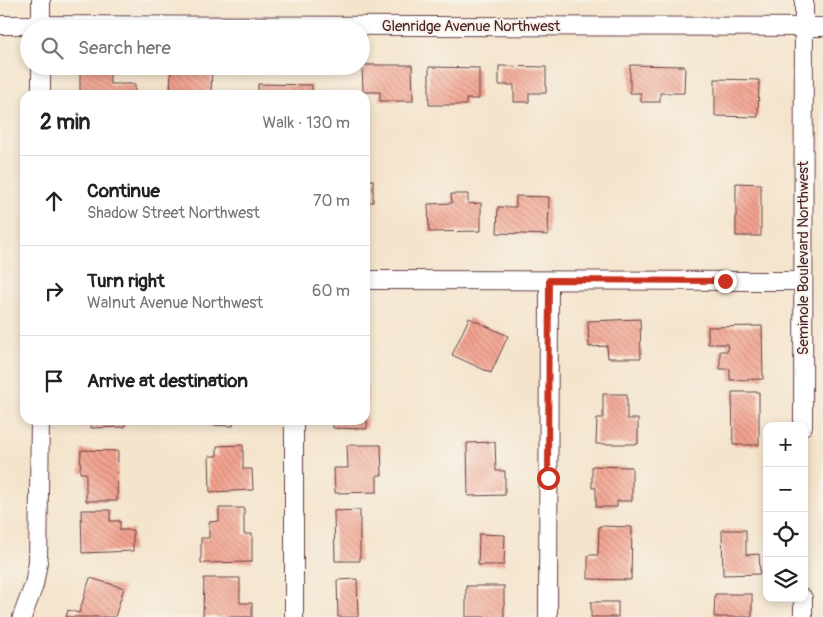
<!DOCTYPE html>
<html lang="en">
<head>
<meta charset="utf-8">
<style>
	:root { --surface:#fff; --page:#f2f2f2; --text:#222; --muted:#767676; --line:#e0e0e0 }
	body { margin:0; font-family:Pangolin,sans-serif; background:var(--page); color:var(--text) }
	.controls { position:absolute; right:15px; bottom:15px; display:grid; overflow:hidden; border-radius:10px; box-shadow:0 2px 8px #0003 }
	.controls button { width:45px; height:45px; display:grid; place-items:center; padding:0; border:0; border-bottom:1px solid var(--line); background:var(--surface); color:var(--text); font:25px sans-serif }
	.stop { position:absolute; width:15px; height:15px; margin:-11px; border:4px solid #c8321e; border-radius:50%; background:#fff }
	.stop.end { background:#c8321e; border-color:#fff; box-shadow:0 1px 5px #0008 }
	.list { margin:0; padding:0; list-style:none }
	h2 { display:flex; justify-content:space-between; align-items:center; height:65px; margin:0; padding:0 20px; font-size:21px }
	h2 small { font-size:16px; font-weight:400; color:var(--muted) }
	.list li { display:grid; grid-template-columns:32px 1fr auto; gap:15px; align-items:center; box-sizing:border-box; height:90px; padding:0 20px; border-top:1px solid var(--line) }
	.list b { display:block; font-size:19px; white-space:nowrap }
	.list p { margin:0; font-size:16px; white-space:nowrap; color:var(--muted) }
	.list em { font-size:16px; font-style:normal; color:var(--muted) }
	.icon { flex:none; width:28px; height:28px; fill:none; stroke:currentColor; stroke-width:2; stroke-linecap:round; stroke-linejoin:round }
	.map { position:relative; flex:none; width:823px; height:617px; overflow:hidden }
	.search { position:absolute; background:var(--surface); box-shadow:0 2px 8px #0003; left:20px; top:20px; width:350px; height:55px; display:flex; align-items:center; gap:12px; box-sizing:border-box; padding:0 18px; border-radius:28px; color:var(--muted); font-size:19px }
	.panel { position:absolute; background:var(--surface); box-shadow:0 2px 8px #0003; left:20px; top:90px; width:350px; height:335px; border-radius:15px }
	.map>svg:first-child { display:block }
</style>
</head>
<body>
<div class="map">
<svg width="823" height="617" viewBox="0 0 823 617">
	<defs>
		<pattern id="building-back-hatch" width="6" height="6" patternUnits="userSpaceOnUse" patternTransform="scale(1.25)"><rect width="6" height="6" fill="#f3a28f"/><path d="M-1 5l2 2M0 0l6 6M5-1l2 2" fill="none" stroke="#c78375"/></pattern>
	</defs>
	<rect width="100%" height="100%" fill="#f7f3e8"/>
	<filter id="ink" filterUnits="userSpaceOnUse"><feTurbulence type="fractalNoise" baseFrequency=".02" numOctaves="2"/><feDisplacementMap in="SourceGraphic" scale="10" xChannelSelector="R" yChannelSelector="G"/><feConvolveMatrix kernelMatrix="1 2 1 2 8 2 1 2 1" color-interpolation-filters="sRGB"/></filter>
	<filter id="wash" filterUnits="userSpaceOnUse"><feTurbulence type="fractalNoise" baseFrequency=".0096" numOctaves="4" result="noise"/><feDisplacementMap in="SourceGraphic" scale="20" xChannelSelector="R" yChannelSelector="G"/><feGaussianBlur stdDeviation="1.12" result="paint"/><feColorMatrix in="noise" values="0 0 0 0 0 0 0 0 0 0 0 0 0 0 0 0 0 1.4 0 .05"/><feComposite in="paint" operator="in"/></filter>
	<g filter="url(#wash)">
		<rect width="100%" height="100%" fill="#f4e4cc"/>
		<g id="blocks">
			<g fill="url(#building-back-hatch)">
				<path d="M362,65H412L413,101H380V92H363Z"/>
				<path d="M630,65L685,66L684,93H660V102H641V93H630Z"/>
				<path d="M80,66H110V84H135V95H80Z"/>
				<path d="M171,66H212L211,95H170Z"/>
				<path d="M499,66L546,67V93H529V102H514V85H499Z"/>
				<path d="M429,67L479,68V99H466V105H429Z"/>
				<path d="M715,79L759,80L758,117L715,116Z"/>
				<path d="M258,84L312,85V95H258Z"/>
				<rect x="365" y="180" width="8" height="22"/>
				<path d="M736,183L761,184V236H736Z"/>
				<path d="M451,194H468V204L481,203V231L429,232L428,204L452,203Z"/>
				<path d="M516,196L549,197L548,235L497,233L498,207H516Z"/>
				<path d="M469,318L508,336L491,373L452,355Z"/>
				<path d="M640,319L641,358H608L607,346L589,347L588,321Z"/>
				<path d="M762,326L763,379L730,380V369H720V351H728L727,344H708V327Z"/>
				<path d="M365,386H368L367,429L333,428V420H365Z"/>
				<path d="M732,392H759V445H733Z"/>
				<path d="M603,394H627V419H638V444H596L597,418H603Z"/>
				<path d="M91,420H125V427L91,428Z"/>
				<path d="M209,420H233V426L209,425Z"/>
				<path d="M495,442L496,471H505V495L468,496L467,443Z"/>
				<path d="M243,445V469H252L253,490L210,492L209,456H217V446Z"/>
				<path d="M347,445H381L382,475H377V492L335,493L334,468H348Z"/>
				<path d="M81,450L118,451L117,501H86V473H80Z"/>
				<path d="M592,466L632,467V501H617V507H596V488H592Z"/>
				<path d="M219,508H244V534H252V562L201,563V538H209V522L219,521Z"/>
				<path d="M81,510H110V521H120V530H133V551L82,553Z"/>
				<path d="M360,510V561H335L334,511Z"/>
				<path d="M599,526L632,527L631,580L588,579V555H598Z"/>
				<path d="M722,530H746V555L759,554L760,574L723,575Z"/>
				<path d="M479,534L505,535L504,565H478Z"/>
				<path d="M90,578L124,588L115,617H66L68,610L79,613Z"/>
				<path d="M204,578H240V603H252V617H203Z"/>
				<path d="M357,579L358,617H338L337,580Z"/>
				<rect x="466" y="586" width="38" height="31"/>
				<path d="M715,594H752V617H714Z"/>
				<rect x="591" y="602" width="27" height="15"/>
			</g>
		</g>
	</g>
	<g filter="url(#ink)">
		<use href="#blocks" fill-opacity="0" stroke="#643d43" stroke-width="1"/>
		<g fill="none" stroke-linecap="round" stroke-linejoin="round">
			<defs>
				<g id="minor">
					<path d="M0,25L823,27"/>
					<path d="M41,29V0"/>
					<path d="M41,95V66"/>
					<path d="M365,280L803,281"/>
					<path d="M803,426L804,0"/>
					<path d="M22,617L34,585L38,562L40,420"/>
					<path d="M294,617V420"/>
					<path d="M548,617L549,281"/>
					<path d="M803,617V598"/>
				</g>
			</defs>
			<use href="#minor" stroke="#643d43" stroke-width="20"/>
			<use href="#minor" stroke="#fff" stroke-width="18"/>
		</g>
	</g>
	<g fill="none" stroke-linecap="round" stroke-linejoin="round" filter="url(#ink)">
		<path stroke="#c8321e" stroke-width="6" d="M548,478L549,280L725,281"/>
	</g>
	<g text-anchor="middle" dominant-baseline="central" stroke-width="4" stroke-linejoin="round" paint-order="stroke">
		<g font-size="15" fill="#4a1f2b" stroke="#f7f3e8">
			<text x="471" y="26">Glenridge Avenue Northwest</text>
			<text transform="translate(803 258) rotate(-90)">Seminole Boulevard Northwest</text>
		</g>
	</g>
</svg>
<div class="controls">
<button>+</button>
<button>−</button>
<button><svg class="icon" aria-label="locate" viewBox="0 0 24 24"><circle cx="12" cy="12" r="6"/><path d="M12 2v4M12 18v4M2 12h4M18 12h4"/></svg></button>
<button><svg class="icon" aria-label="layers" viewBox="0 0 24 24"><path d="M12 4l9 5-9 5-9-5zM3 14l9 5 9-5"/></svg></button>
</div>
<div class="stop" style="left:548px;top:478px"></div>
<div class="stop end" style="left:725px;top:281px"></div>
<div class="search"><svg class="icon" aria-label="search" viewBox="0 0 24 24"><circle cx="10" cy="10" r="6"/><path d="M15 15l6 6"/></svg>Search here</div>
<section class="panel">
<h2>2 min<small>Walk · 130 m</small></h2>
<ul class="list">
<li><svg class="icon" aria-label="ahead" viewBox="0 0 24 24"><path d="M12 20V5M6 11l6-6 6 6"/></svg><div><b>Continue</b><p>Shadow Street Northwest</p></div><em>70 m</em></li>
<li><svg class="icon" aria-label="right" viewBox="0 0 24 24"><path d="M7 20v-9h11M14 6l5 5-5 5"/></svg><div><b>Turn right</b><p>Walnut Avenue Northwest</p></div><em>60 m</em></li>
<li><svg class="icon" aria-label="arrive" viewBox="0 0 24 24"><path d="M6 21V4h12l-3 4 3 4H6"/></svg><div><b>Arrive at destination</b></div></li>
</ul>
</section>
</div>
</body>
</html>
